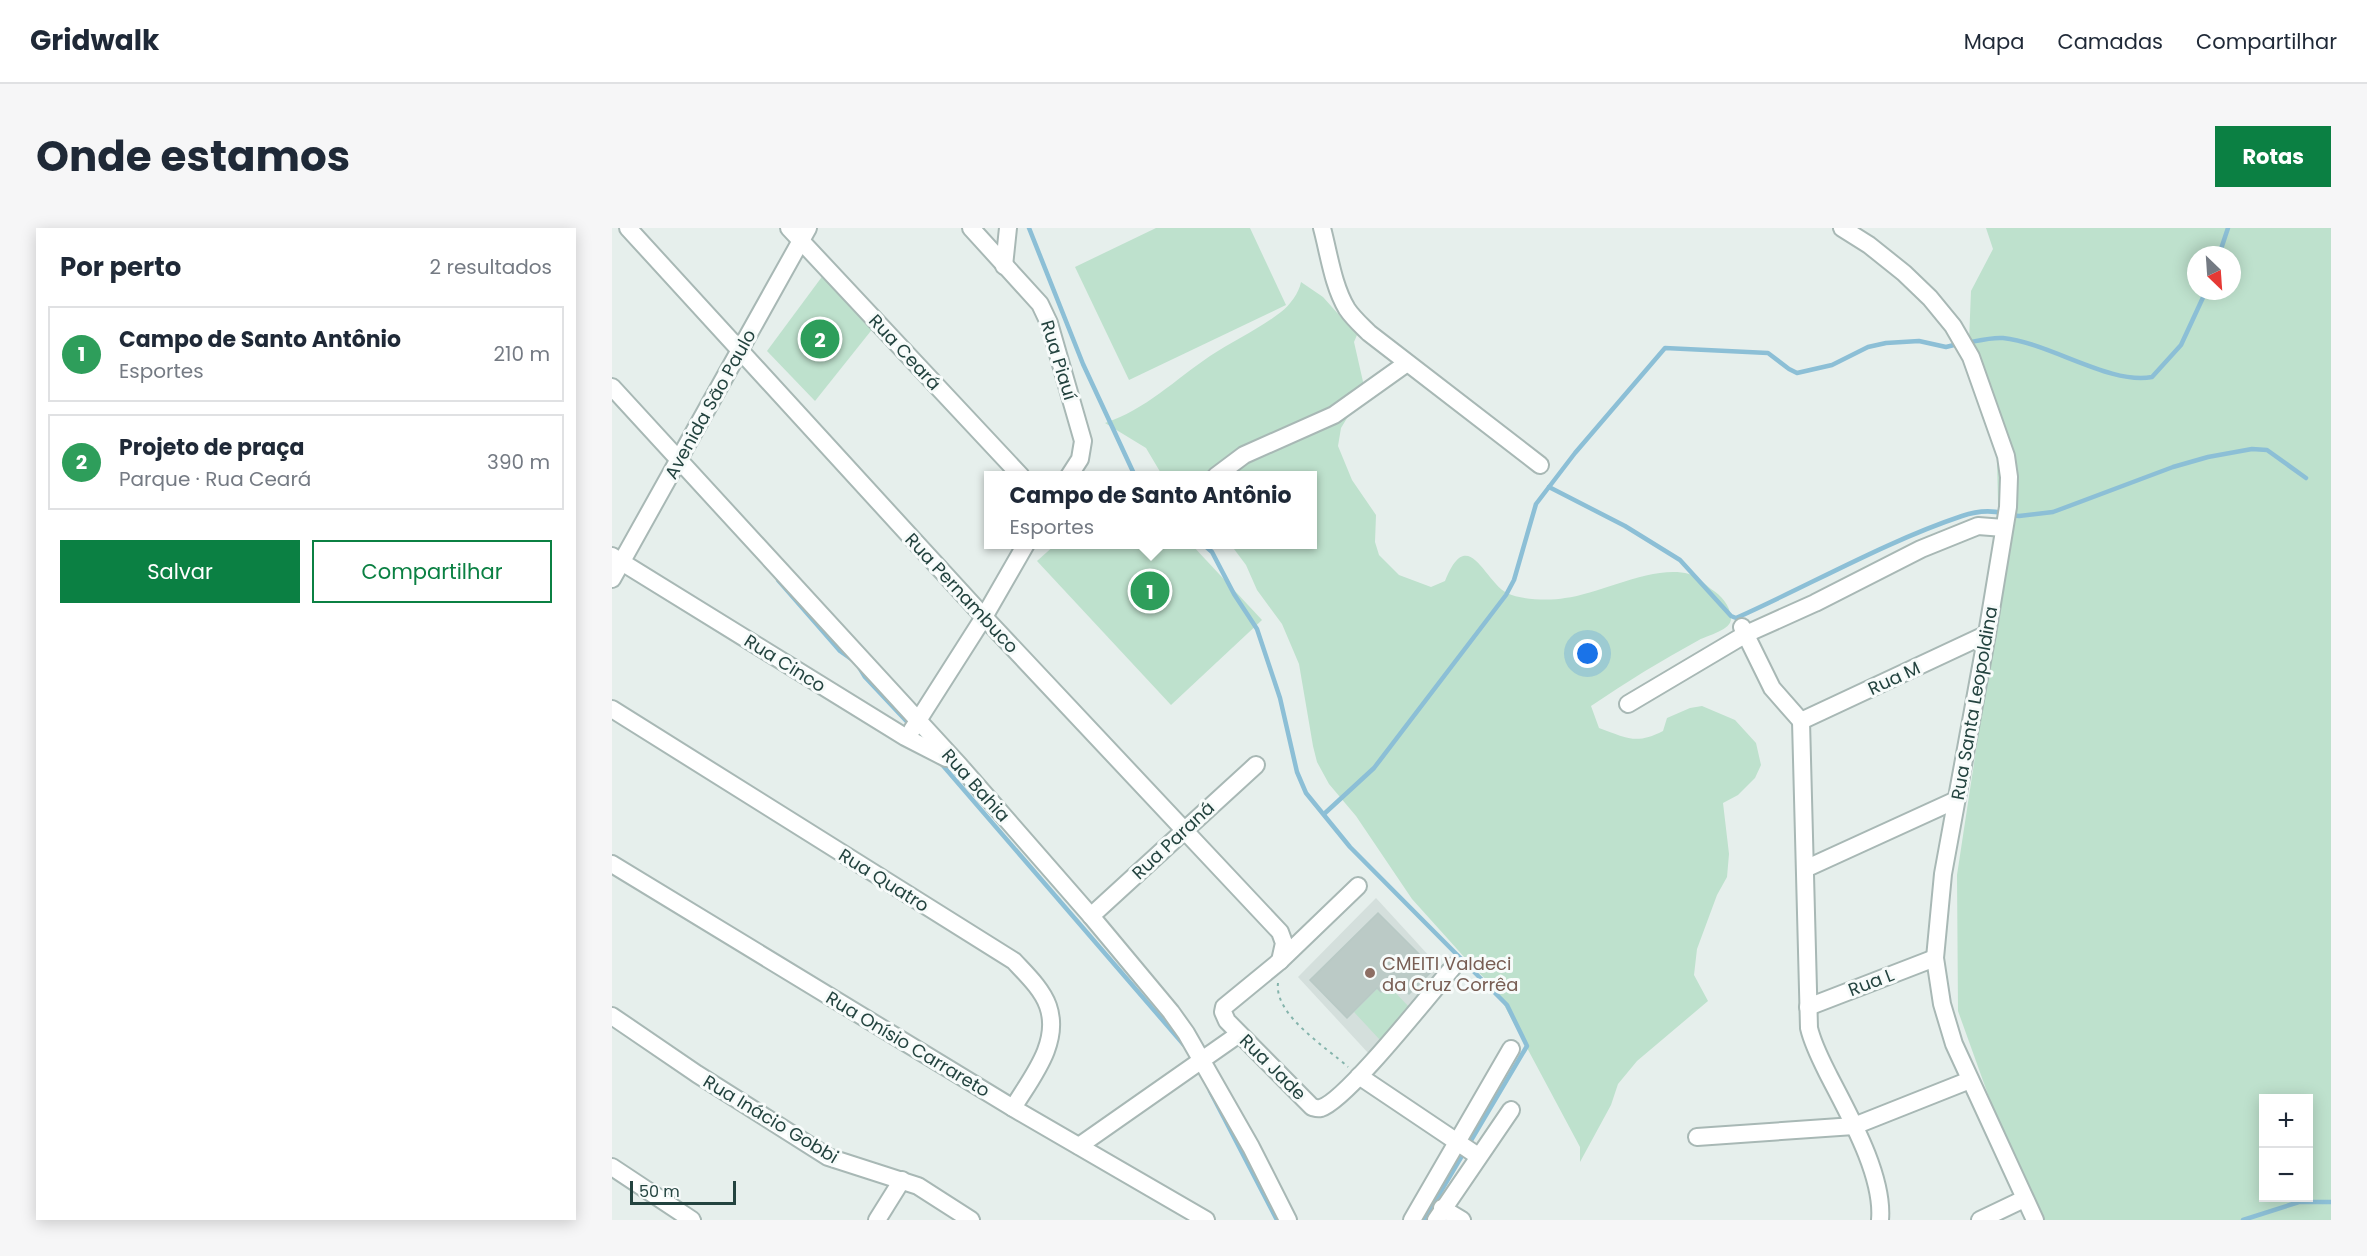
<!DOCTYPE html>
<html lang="pt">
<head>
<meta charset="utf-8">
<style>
	:root { --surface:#fff; --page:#f6f6f7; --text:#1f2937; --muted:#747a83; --line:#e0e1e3; --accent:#0b8043 }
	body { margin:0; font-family:Poppins,sans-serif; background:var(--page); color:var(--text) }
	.controls { position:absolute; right:18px; bottom:18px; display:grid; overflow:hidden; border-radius:0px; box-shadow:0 3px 15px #0003 }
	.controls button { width:54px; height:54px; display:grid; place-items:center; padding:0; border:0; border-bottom:2px solid var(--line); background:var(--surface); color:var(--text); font:30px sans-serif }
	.compass { position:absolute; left:1575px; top:18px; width:54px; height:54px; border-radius:50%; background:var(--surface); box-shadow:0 3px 15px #0003; rotate:155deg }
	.scale { position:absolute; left:18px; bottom:15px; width:106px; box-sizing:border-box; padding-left:6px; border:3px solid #23433f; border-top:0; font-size:16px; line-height:21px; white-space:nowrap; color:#23433f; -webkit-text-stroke:4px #f7fbfa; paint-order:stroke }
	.you { position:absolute; left:976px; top:426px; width:21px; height:21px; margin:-15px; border:4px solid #fff; border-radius:50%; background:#1a73e8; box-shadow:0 0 0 9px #1a73e833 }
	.badge { display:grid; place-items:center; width:39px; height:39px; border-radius:50%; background:var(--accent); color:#fff; font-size:20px; font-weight:700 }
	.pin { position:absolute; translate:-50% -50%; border:3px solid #fff; box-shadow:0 2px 6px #0006 }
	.popup { position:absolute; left:372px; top:243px; width:333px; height:78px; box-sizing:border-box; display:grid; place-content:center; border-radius:0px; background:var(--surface); filter:drop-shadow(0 2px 4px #0005); font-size:20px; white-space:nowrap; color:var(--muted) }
	.popup b { font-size:22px; color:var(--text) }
	.popup::after { content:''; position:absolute; left:50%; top:100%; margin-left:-12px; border:12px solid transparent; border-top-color:var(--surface) }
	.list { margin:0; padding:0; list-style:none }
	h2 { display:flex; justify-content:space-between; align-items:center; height:78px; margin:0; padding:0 24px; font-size:26px }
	h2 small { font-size:20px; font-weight:400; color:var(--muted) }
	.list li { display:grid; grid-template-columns:39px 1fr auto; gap:18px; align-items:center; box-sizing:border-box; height:96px; margin:0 12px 12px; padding:0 12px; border:2px solid var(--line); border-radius:0px }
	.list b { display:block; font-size:22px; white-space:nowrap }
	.list p { margin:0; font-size:20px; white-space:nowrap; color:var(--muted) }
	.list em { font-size:20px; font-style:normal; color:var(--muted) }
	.actions { display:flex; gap:12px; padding:18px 24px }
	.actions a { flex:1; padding:14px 0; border:2px solid var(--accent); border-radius:0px; text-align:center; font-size:21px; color:var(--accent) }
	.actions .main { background:var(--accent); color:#fff }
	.map { position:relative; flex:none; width:1719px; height:992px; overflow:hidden; border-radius:0px }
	header { display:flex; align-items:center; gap:36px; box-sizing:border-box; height:84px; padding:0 30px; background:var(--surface); border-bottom:2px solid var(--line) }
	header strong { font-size:28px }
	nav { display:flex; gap:33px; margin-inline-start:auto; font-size:21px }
	.intro { display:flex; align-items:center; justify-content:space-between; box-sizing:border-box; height:144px; padding:0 36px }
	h1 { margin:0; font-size:42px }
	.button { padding:15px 27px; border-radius:0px; background:var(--accent); color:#fff; font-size:21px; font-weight:700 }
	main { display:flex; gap:36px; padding:0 36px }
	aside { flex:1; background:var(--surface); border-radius:0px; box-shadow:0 3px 15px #0003 }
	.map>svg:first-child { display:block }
</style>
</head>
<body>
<header>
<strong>Gridwalk</strong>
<nav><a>Mapa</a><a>Camadas</a><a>Compartilhar</a></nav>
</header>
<div class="intro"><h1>Onde estamos</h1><a class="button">Rotas</a></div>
<main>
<aside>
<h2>Por perto<small>2 resultados</small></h2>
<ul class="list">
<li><span class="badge" style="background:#2e9e5b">1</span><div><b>Campo de Santo Antônio</b><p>Esportes</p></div><em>210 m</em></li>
<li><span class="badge" style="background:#2e9e5b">2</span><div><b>Projeto de praça</b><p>Parque · Rua Ceará</p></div><em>390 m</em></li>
</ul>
<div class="actions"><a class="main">Salvar</a><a>Compartilhar</a></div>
</aside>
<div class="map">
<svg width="1719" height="992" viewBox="0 0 1719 992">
	<rect width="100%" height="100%" fill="#e6efec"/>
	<path fill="#d4dfdc" d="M764,670L829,741L758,827L686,749Z"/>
	<g fill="#bee1cd" fill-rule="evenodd">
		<path d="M544,0H638L674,77L517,152L463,39Z"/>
		<path d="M1374,0H1719V992H1426L1411,964L1346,783L1345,647L1383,397L1387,315L1384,190L1357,113L1359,63L1381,21ZM1584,27H1620V63H1584ZM1652,870H1696V970H1652Z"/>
		<path d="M212,46L262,99L203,173L155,123Z"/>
		<path d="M689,54L711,69L745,107L742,114L752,158L746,172L729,200L726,218L740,252L764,287L763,314L767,327L787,347L819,359L833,353C856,295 872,353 895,365C909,372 938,373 953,370C988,366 1042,336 1077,346C1084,348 1093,356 1099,361C1109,367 1118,377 1119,390C1120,402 1096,407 1087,412C1050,432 1014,454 979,478L987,500C1015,510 1024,517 1051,503L1055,490L1078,480L1090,478L1123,492L1144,515L1149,537L1143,550L1126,567L1111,575L1117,626L1115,649L1105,667L1085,721L1082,747L1096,773L1025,833L1006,856L999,877L968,934V919L883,760L863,741L800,671L744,588L717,556L705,534L701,518L687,436L670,396L645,362L634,337L619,317L700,316V248L550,247L534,220L493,195C533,182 564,151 598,128C621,113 647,101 669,84C678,77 687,65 689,54Z"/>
		<path d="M444,316L580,317L650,392L559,477L425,333Z"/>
		<path d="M776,757L797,779L769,813L742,784L765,761L769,764Z"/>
	</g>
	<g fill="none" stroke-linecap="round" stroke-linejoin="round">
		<g stroke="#8cbfd6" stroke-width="4.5">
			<path d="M417,0L471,136L523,248"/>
			<path d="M1607,27L1616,0"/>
			<path d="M1354,115C1365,113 1379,109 1391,110C1438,115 1498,157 1540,149L1569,117L1594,63"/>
			<path d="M937,259L1013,298L1068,332L1119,388L1124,390C1198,357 1275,313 1350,288C1364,283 1377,282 1391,285"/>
			<path d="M1399,287L1407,288L1441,284L1561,239L1596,229L1640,221L1655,222L1694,250"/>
			<path d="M591,316L600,324L622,366L645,401L668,470L685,544L694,565L738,619L895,777L915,818L812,992"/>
			<path d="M166,352L228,423L242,433"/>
			<path d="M247,439L253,449L299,498"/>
			<path d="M327,533L572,817"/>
			<path d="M712,586L762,540L894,367L902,352L924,276L963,225L1053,120L1156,125L1177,141L1185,145L1220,137L1256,119L1274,115L1307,113L1334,119L1346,116"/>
			<path d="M598,863L665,992"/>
			<path d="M1631,992L1687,974H1719"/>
		</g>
	</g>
	<path fill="#bbcac6" stroke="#b8c9c5" stroke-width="1.5" d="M766,685L822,741L797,766L782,751L769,764L765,760L735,790L698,752Z"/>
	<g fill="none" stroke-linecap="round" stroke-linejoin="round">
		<defs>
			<g id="minor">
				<path d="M16,0L372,389L668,704L672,715L668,733"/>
				<path d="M177,0L409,248"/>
				<path d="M359,0L428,76L437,95L471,213L468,231L457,248"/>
				<path d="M710,0C717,26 721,58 735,81C741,90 749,97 757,105L928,237"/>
				<path d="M1230,0L1257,17L1292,45L1318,70L1341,98L1359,129L1394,228L1397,249L1396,279L1375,406L1331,646L1323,730L1330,776L1342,816L1423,992"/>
				<path d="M392,38L396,0"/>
				<path d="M0,159L348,538L479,688L559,784L574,805L639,919L676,992"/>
				<path d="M604,248L632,227L722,187L795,135"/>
				<path d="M0,328L293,509L334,530"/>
				<path d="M0,351L196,0"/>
				<path d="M1130,399L1160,460L1189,493"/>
				<path d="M1016,476L1134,406L1203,375L1309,321L1366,298L1392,300"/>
				<path d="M0,481L402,733C414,746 430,761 436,778C449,815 419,850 401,880"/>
				<path d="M1189,493L1197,800C1201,817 1209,832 1217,848C1237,887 1272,948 1268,992"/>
				<path d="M1189,493L1375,406"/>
				<path d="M300,502L372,389L414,316"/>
				<path d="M0,636L401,880L594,992"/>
				<path d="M1193,641L1344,572"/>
				<path d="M746,658L668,733L612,779L611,784L615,793L700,879C704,880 705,881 709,880C735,872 820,763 842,738"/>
				<path d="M479,688L644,537"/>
				<path d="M1196,779L1323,730"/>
				<path d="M0,788L85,846L216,929L306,958L359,992"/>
				<path d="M747,848L866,928"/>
				<path d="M1085,909L1242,898L1358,852"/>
				<path d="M467,918L627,806"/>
				<path d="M0,939L80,992"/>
				<path d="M830,980L850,992"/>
				<path d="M265,992L290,952"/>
				<path d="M800,992L899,821"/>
				<path d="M824,992L899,882"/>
				<path d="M1368,992L1412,971"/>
			</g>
		</defs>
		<use href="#minor" stroke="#a8b8b5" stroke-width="20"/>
		<path stroke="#85b4ac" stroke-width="2" stroke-dasharray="3 4.5" stroke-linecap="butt" d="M666,755C662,787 714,819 736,839"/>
		<use href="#minor" stroke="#fff" stroke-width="16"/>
	</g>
	<circle fill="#8d6e63" stroke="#f7fbfa" stroke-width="2" cx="758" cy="745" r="6"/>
	<g text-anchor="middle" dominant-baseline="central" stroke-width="6" stroke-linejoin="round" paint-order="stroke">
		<g font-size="18" fill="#23433f" stroke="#f7fbfa">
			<text transform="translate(293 124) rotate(47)">Rua Ceará</text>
			<text transform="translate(447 132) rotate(73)">Rua Piauí</text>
			<text transform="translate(98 176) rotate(-61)">Avenida São Paulo</text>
			<text transform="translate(350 365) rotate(47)">Rua Pernambuco</text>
			<text transform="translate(173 435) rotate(32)">Rua Cinco</text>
			<text transform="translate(1282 450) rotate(-25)">Rua M</text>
			<text transform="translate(1362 475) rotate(-80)">Rua Santa Leopoldina</text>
			<text transform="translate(364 557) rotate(48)">Rua Bahia</text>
			<text transform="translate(561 612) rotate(-43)">Rua Paraná</text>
			<text transform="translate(272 652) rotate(32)">Rua Quatro</text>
			<text transform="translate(1259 754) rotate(-21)">Rua L</text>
			<text transform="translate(296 816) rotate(31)">Rua Onísio Carrareto</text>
			<text transform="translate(661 839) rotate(45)">Rua Jade</text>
			<text transform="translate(159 891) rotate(31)">Rua Inácio Gobbi</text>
		</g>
		<g font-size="18" fill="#785e54" stroke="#f7fbfa" text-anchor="start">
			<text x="770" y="735">CMEITI Valdeci<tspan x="770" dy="21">da Cruz Corrêa</tspan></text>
		</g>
	</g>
</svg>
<div class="controls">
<button>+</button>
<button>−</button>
</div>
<svg class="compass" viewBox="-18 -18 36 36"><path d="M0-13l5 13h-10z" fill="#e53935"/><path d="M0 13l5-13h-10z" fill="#747a83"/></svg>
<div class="scale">50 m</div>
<div class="you"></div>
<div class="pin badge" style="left:538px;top:363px;background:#2e9e5b">1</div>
<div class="popup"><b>Campo de Santo Antônio</b>Esportes</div>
<div class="pin badge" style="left:208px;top:111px;background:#2e9e5b">2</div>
</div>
</main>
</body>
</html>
